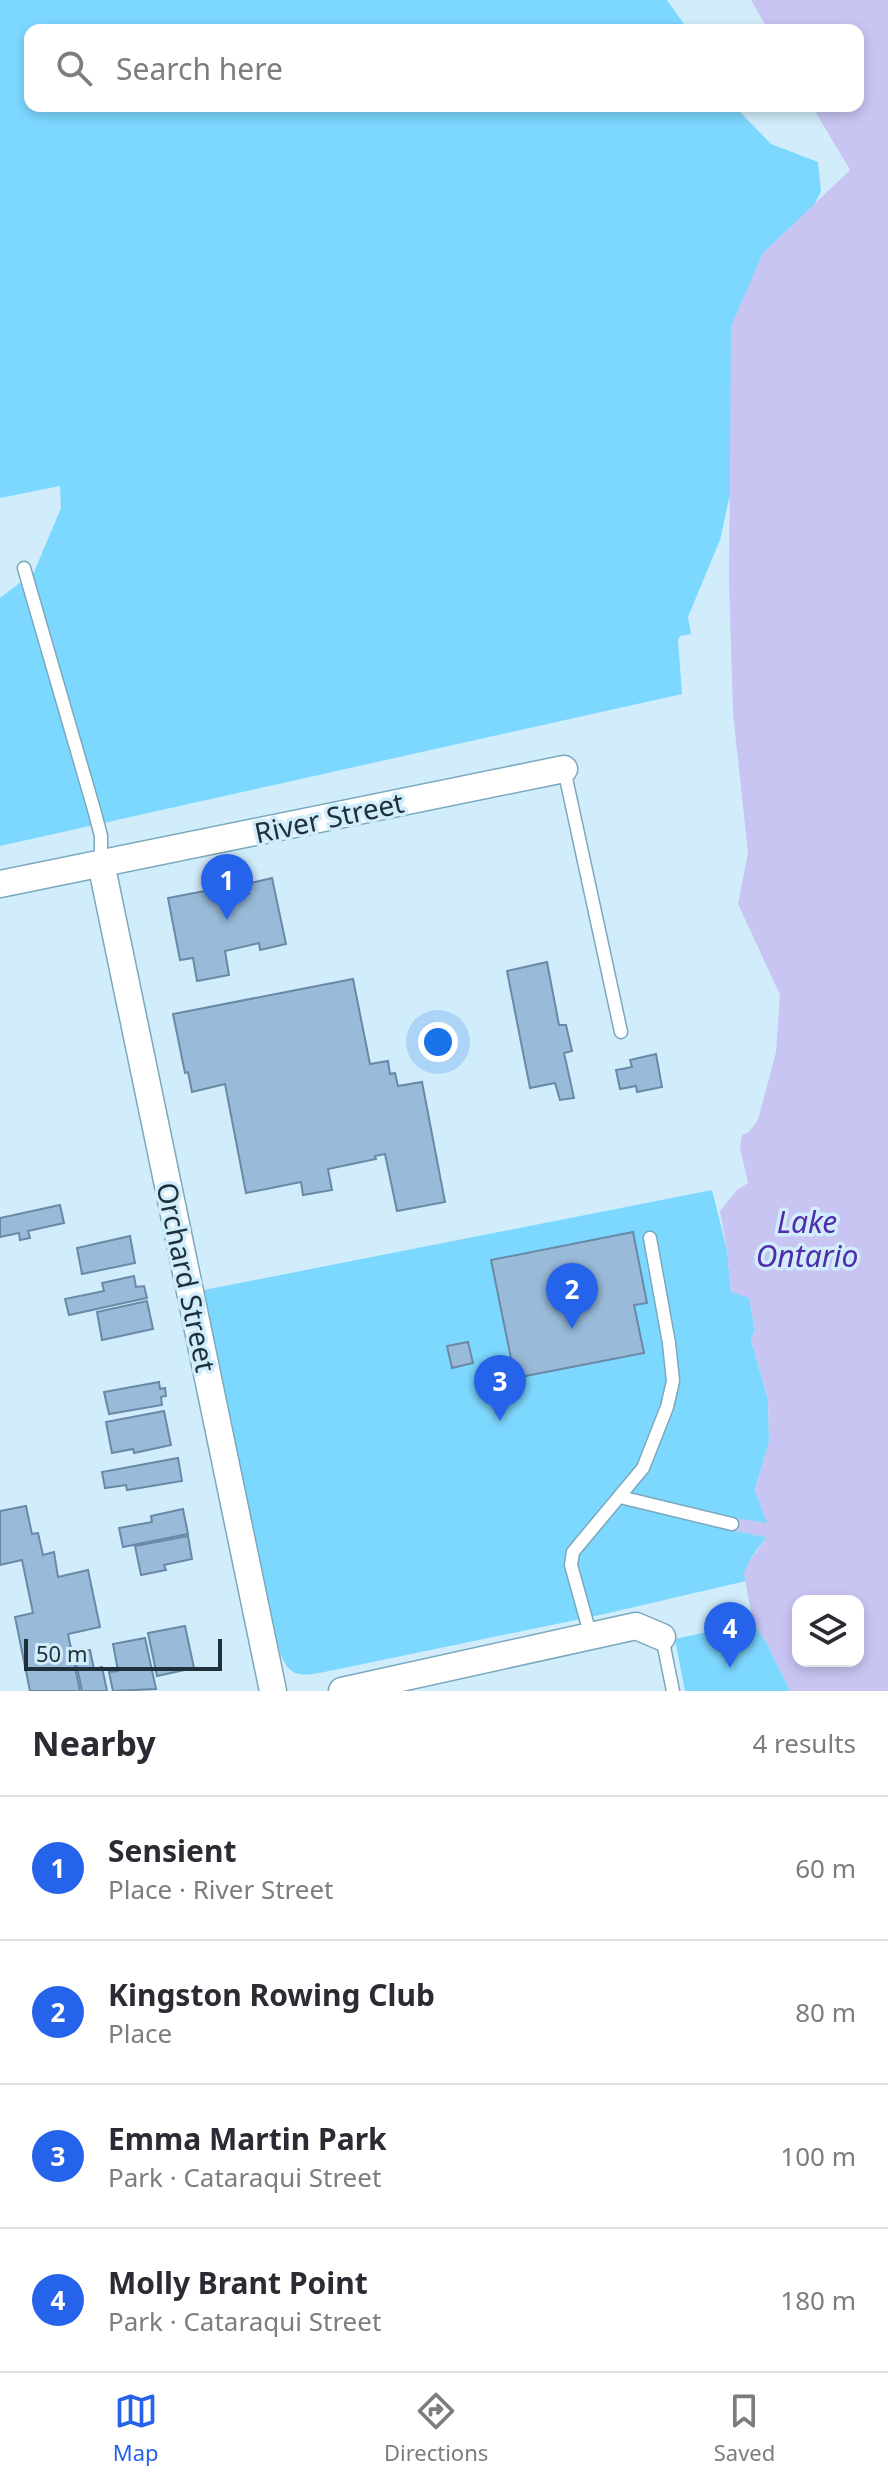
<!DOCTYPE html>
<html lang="en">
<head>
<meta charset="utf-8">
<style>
	:root { --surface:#fff; --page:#f7f7f7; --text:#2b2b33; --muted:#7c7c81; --line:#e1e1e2; --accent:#2563eb }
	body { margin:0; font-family:"Noto Sans",sans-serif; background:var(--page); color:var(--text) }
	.controls { position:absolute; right:24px; bottom:24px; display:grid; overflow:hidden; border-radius:16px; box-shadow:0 4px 12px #0003 }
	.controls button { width:72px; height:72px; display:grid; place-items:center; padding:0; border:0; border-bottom:2px solid var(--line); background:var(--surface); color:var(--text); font:40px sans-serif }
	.scale { position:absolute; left:24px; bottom:20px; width:198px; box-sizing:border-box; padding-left:8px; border:4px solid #1e313a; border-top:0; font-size:22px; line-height:28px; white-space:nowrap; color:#1e313a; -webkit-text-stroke:6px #d1edfb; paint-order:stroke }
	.you { position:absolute; left:438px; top:1042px; width:28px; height:28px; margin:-20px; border:6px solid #fff; border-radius:50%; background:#1a73e8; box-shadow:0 0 0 12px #1a73e833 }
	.badge { display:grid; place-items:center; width:52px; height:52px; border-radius:50%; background:var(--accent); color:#fff; font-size:26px; font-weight:700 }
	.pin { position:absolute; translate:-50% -66px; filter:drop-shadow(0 2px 4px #0008) }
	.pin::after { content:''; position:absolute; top:42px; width:28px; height:24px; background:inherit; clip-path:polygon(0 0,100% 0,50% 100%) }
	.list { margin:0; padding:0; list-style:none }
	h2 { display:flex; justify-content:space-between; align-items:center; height:104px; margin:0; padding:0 32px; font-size:34px }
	h2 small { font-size:26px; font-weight:400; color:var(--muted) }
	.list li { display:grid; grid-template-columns:52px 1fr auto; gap:24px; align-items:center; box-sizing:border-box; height:144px; padding:0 32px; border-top:2px solid var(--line) }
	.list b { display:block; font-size:30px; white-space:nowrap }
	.list p { margin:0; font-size:26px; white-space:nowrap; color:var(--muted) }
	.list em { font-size:26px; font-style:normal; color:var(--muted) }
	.icon { flex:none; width:44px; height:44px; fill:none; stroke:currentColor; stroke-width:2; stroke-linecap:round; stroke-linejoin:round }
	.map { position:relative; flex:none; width:888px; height:1691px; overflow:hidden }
	.search { position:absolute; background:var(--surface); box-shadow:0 4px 12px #0003; left:24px; right:24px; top:24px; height:88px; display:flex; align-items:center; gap:20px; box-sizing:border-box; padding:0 28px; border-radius:16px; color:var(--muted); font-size:30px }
	.sheet { height:680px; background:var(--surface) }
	nav { display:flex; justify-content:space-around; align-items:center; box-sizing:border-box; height:112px; border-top:2px solid var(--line); background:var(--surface); font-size:22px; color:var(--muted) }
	nav a { display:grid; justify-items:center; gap:4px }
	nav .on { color:var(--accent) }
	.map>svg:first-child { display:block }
</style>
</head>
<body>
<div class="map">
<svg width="888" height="1691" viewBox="0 0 888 1691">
	<rect width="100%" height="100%" fill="#d1edfb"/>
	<g fill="#7dd8ff">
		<path d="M0,0H667L688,30H30V106H734L771,144L818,162L821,191L745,350L741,445L720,540L688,617L691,634L680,636L678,640L682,694L0,846V598L34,572L61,508L60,486L0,498Z"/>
		<path d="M712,1190L727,1250L731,1291L749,1297L755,1330L751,1340L768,1399L769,1442L755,1490L768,1524L731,1530L767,1537C757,1550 743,1564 746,1581L600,1615L334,1670C303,1676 288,1682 278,1646L204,1290Z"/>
		<path d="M753,1622L768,1645L790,1691H685L675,1639Z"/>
	</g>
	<path fill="#c8c5f3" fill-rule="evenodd" d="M751,0H888V1691H790L768,1645L753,1622L744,1574L748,1563L767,1537L731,1530L733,1518L767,1523L755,1490L769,1442L768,1399L751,1340L755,1330L749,1298L731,1292L727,1250L720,1211L737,1190L748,1183L740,1148L742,1135L749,1132L758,1120L776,1052L780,995L738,904L748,853L733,713L729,582L731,326L763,253L850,170L812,106H858V30H768ZM798,1601H858V1661H798Z"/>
	<g fill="#99bad9" stroke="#6a89a7" stroke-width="2">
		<path d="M272,878L286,944L260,950L259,943L225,951L229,975L197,981L193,958L180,960L168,898L236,885L237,896L249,894L247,884Z"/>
		<path d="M547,962L559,1025H566L572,1051L564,1053L574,1098L560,1100L555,1083L530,1088L507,971Z"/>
		<path d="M353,979L370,1064L388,1061L390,1074L395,1073L398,1086L422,1082L445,1202L397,1211L385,1154L375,1156L376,1159L328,1169L332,1190L303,1195L301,1182L246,1193L225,1084L192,1092L188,1072L185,1073L173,1014Z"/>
		<path d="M656,1054L662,1087L637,1092L636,1086L620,1089L616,1070L632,1067L630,1060Z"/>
		<path d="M60,1205L64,1223L28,1231L30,1238L20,1240L19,1233L0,1237V1218Z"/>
		<path d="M633,1232L647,1303L634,1305L644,1353L515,1378L491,1260Z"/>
		<path d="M130,1236L135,1263L82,1274L77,1248Z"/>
		<path d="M134,1276L136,1287L144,1286L147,1298L69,1315L65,1299L104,1291L102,1283Z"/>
		<path d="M147,1301L153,1329L102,1340L97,1312Z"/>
		<path d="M468,1342L473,1363L452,1368L447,1346Z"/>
		<path d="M159,1382L160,1389L165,1388L166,1396L161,1397L162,1405L109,1414L104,1392Z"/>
		<path d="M164,1411L171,1445L134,1453L133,1449L112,1453L106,1422Z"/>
		<path d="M178,1458L182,1481L127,1490L126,1485L105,1488L102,1472Z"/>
		<path d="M26,1506L32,1534L38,1533L43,1555L54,1552L58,1577L88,1570L100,1627L68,1634L80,1691H30L15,1617L33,1613L22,1560L0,1565V1511Z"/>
		<path d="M183,1509L188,1534L123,1547L119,1528L152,1522L151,1516Z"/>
		<path d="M188,1536L192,1559L164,1565L166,1570L141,1575L135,1546Z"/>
		<path d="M185,1626L194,1668L157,1676L148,1633Z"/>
		<path d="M145,1638L156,1689L113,1691L109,1672L118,1671L113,1644Z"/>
		<path d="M90,1650L94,1669L102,1667L107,1691H82L74,1653Z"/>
	</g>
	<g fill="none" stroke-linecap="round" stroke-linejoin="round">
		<defs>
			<g id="service">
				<path d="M24,568L95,813L101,836V863"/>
				<path d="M564,769L621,1032"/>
				<path d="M620,1497L732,1524"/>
				<path d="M591,1637L571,1565L573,1552L643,1468L667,1407L673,1381L669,1343L650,1238"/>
				<path d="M662,1637L673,1691"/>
			</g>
			<g id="minor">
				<path d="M101,863L273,1691"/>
				<path d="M0,884L564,769"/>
				<path d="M342,1691L636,1626L662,1637"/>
			</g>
		</defs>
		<use href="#service" stroke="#7aa8bd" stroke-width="15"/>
		<use href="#minor" stroke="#7aa8bd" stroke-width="29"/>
		<use href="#service" stroke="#fff" stroke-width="12"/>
		<use href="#minor" stroke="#fff" stroke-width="26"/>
	</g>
	<g text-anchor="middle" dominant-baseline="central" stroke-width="7" stroke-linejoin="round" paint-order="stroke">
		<g font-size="28" fill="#1e313a" stroke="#d1edfb">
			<text transform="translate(329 817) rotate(-12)">River Street</text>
			<text transform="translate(187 1277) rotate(78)">Orchard Street</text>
		</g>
		<g font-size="30" font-style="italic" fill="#502dac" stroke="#d1edfb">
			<text x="807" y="1221">Lake<tspan x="807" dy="34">Ontario</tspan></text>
		</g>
	</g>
</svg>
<div class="controls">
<button><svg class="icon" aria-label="layers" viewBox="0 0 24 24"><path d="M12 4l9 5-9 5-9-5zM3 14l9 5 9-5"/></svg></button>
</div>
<div class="scale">50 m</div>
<div class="you"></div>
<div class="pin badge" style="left:227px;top:920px">1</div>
<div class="pin badge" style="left:572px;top:1329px">2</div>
<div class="pin badge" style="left:500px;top:1421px">3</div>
<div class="pin badge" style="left:730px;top:1668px">4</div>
<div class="search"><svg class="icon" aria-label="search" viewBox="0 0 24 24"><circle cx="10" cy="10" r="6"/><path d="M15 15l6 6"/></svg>Search here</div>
</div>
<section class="sheet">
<h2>Nearby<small>4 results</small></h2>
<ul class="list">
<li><span class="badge">1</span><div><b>Sensient</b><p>Place · River Street</p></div><em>60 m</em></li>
<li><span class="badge">2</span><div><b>Kingston Rowing Club</b><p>Place</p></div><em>80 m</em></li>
<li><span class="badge">3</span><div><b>Emma Martin Park</b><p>Park · Cataraqui Street</p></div><em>100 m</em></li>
<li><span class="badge">4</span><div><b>Molly Brant Point</b><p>Park · Cataraqui Street</p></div><em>180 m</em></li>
</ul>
</section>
<nav>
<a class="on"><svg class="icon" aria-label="map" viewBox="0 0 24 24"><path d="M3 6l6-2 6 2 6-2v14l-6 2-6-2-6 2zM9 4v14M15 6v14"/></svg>Map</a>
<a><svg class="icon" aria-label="directions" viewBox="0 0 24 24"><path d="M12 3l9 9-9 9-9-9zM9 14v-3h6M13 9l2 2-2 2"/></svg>Directions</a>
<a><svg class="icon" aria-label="saved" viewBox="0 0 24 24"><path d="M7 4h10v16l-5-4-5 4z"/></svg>Saved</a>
</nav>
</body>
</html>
